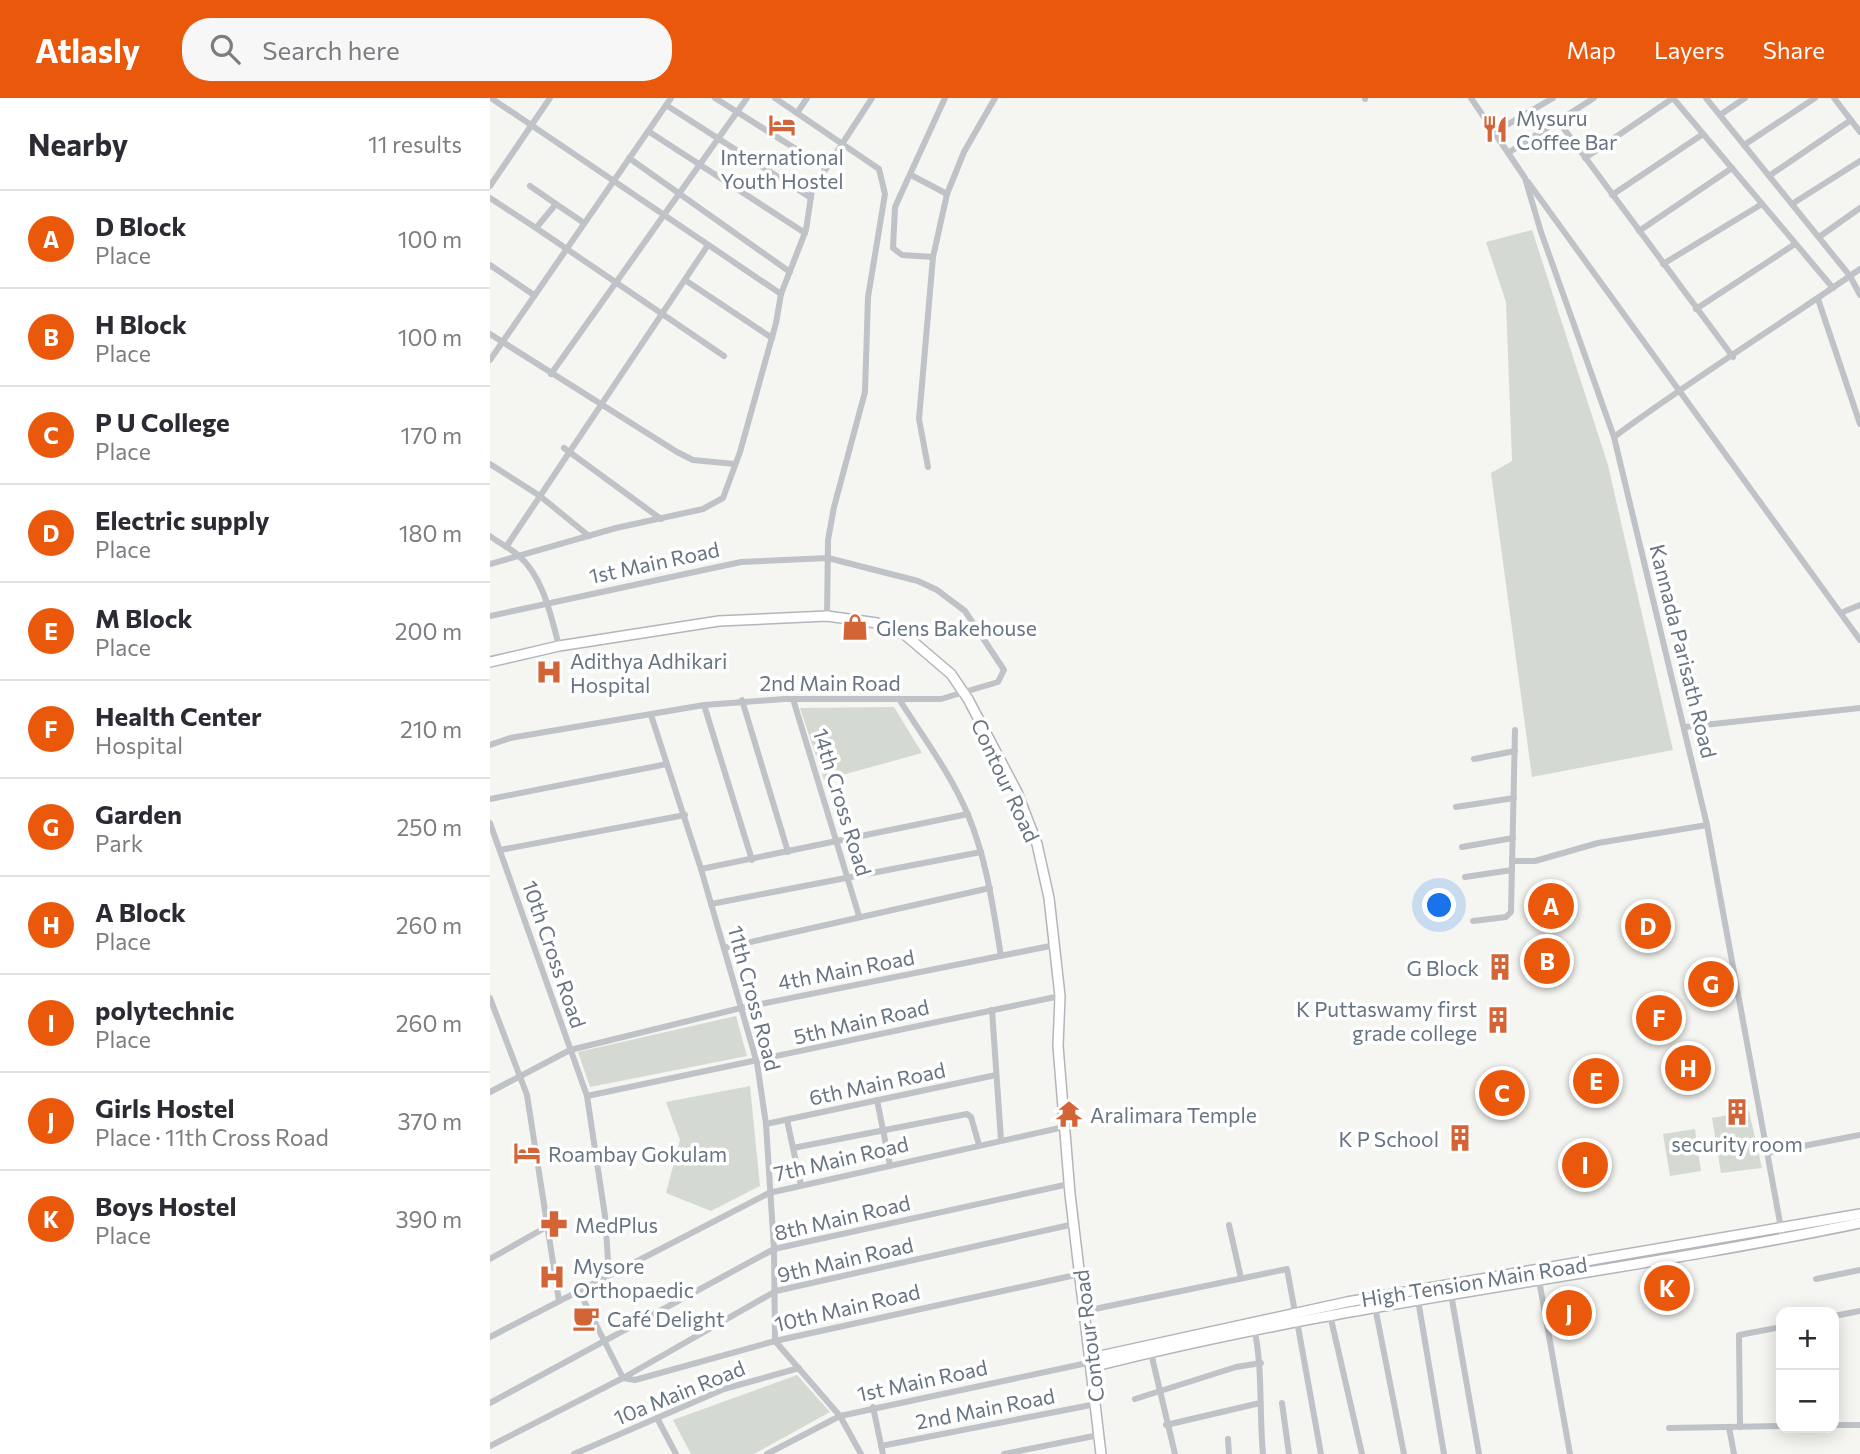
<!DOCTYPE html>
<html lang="en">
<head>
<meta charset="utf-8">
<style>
	:root { --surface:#fff; --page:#f7f7f7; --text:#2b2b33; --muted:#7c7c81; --line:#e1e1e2; --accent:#ea580c }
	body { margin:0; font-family:Commissioner,sans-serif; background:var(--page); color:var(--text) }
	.controls { position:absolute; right:21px; bottom:21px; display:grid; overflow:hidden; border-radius:14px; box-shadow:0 4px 18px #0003 }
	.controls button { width:63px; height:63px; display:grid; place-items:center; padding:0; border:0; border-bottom:2px solid var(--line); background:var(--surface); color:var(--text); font:35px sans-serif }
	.you { position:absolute; left:950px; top:808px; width:24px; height:24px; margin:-18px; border:5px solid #fff; border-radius:50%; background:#1a73e8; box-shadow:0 0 0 10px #1a73e833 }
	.badge { display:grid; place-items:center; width:46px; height:46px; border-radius:50%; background:var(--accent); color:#fff; font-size:23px; font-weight:700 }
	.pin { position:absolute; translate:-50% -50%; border:4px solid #fff; box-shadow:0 2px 7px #0006 }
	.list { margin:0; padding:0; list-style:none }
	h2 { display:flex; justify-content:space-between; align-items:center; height:91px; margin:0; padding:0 28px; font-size:30px }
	h2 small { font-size:23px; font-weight:400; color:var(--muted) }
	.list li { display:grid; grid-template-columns:46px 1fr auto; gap:21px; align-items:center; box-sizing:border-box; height:98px; padding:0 28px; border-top:2px solid var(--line) }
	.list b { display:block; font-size:26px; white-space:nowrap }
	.list p { margin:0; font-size:23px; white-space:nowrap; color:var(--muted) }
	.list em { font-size:23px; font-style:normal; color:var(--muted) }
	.icon { flex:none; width:38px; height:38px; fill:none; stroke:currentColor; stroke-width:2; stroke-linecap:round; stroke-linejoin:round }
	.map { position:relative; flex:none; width:1370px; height:1356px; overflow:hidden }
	header { display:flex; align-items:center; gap:42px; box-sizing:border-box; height:98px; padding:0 35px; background:var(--accent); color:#fff }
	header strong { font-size:33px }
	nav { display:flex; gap:38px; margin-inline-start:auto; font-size:24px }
	.search { width:490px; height:63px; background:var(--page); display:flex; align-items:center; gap:18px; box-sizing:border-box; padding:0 24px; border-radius:28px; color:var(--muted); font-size:26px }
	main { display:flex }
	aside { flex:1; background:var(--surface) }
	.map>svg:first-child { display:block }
</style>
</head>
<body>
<header>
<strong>Atlasly</strong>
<div class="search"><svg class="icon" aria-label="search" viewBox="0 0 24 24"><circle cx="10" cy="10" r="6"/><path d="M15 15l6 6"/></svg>Search here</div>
<nav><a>Map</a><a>Layers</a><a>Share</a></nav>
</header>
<main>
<aside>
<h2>Nearby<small>11 results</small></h2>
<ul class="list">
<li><span class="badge">A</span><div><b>D Block</b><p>Place</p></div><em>100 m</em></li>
<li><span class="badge">B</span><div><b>H Block</b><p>Place</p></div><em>100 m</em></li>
<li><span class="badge">C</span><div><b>P U College</b><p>Place</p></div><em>170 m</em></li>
<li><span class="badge">D</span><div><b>Electric supply</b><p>Place</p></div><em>180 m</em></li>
<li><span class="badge">E</span><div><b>M Block</b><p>Place</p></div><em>200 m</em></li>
<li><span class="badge">F</span><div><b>Health Center</b><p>Hospital</p></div><em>210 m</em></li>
<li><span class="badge">G</span><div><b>Garden</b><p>Park</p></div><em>250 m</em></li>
<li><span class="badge">H</span><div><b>A Block</b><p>Place</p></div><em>260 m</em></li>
<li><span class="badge">I</span><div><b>polytechnic</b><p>Place</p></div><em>260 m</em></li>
<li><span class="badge">J</span><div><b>Girls Hostel</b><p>Place · 11th Cross Road</p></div><em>370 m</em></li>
<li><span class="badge">K</span><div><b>Boys Hostel</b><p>Place</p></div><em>390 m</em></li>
</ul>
</aside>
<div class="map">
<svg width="1370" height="1356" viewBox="0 0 1370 1356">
	<rect width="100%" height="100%" fill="#f5f5f2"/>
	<g fill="#d4dad2">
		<path d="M1042,132L1118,367L1183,652L1042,679L1001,375L1022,363L1016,204L996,144Z"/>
		<path d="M404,609L432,655L334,682L310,610Z"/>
		<path d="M246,918L257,958L100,989L88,954Z"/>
		<path d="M260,988L270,1088L221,1113L176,1095L190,1042L176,1004Z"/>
		<path d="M1259,1013L1272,1070L1231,1075L1222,1020Z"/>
		<path d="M1205,1031L1211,1073L1180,1078L1173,1036Z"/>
		<path d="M307,1277L340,1314L264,1356H201L183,1322Z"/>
	</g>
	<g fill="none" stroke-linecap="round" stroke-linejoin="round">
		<defs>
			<g id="secondary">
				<path d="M0,564L69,548L229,523L337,518L387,525L414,536L461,576L478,601L527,694L547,746L559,800L570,898L568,948L580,1096L611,1356"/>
				<path d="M601,1260L857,1204L1370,1116"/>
				<path d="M602,1269C855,1204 1115,1178 1370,1125"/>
			</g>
		</defs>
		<use href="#secondary" stroke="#b2b6ba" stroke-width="12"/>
		<g stroke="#bfc2c6" stroke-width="6">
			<path d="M1,0L291,196"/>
			<path d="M225,0L336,70"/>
			<path d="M285,0L389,71L395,96L378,199L375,294L344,409L338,442L337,518"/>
			<path d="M875,0V1"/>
			<path d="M981,0L1035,80L1051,134L1124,339L1217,727L1293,1141"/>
			<path d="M1183,0L1343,190"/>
			<path d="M1216,0L1360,178L1370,197"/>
			<path d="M1344,0L1370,34"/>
			<path d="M176,7L321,100"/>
			<path d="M307,15L317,0"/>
			<path d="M1230,17L1255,0"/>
			<path d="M1069,24L1243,259"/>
			<path d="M158,33L315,135"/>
			<path d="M1003,35L1063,0"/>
			<path d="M1254,47L1325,0"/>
			<path d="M1018,55L1104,0"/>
			<path d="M139,60L300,174"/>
			<path d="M1095,60L1183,0"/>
			<path d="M421,77L457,96"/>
			<path d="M1279,78L1361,22"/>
			<path d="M1038,84L1370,542"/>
			<path d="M0,88L60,0"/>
			<path d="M1122,97L1213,36"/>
			<path d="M0,100L46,130L66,106L40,88"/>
			<path d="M66,106L94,125"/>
			<path d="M1302,106L1370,63"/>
			<path d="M46,130L234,258"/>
			<path d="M1149,133L1242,70"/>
			<path d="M1329,139L1370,110"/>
			<path d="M443,159L412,157L403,150L405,109L455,0"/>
			<path d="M1173,166L1272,106"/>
			<path d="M0,167L44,197"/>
			<path d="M195,182L282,240"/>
			<path d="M1328,201L1370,326"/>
			<path d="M1206,211L1305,146"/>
			<path d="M0,236L187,354L203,362L245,366"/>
			<path d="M0,262L181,0"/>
			<path d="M61,276L257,0"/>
			<path d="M1124,339C1204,280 1288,228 1370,171"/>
			<path d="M74,350L171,421"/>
			<path d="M0,366L50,398L99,438"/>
			<path d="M438,369L429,321L443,159L457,96L474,54L505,0"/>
			<path d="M0,438C9,445 20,450 28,457C53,478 61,518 69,548"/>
			<path d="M16,449L218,147"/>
			<path d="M0,466L126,430L213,411L233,400L250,354L286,225L291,196L316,132L322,92L382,0"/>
			<path d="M1353,514L1370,507"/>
			<path d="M0,518L251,464L338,460L428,483L447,492L475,513L514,572L508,584L451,601H294L214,607L20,640L0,647"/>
			<path d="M303,601L369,818"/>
			<path d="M409,601C433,639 461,676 478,717C497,762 503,810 511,858"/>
			<path d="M252,602L298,754"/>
			<path d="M214,607L262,762"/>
			<path d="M161,617L211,771L267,965L276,1026L284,1151L285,1243"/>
			<path d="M1195,629L1370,610"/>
			<path d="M984,661L1025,653"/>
			<path d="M0,701L177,666"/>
			<path d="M966,709L1024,700"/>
			<path d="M0,725L97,998L115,1118L119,1177"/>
			<path d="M972,749L1023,740"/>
			<path d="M10,752L195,717"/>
			<path d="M1022,763H1045L1108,745L1217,727"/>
			<path d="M211,771L478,716"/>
			<path d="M975,779L1022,772"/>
			<path d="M221,806L491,754"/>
			<path d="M983,823L1016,819L1021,814L1025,632"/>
			<path d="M234,850L500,790"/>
			<path d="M0,900L37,997L69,1203"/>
			<path d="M502,912L511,1042"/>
			<path d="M0,994L80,952L251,910L565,847"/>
			<path d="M97,998L570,898"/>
			<path d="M387,1002L400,1067"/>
			<path d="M297,1022L311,1087"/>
			<path d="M276,1026L506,977"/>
			<path d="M303,1050L477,1016L481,1019L489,1047"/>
			<path d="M1277,1055L1370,1037"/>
			<path d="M739,1127L751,1180"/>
			<path d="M0,1161L58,1128"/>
			<path d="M1326,1181L1370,1172"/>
			<path d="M1049,1182L1080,1356"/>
			<path d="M89,1193L133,1280L145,1282L285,1243L590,1176"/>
			<path d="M961,1196L989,1356"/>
			<path d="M928,1202L954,1356"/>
			<path d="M838,1208L872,1356"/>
			<path d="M885,1209L914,1356"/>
			<path d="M595,1213L797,1171L805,1214"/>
			<path d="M1344,1218L1370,1213"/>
			<path d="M807,1223L831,1356"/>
			<path d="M764,1229C773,1271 769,1313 773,1356"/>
			<path d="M0,1239L279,1095L574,1029"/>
			<path d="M285,1243L350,1318L371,1356"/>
			<path d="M661,1255L685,1356"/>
			<path d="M645,1301L746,1269L771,1265"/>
			<path d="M0,1305L284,1151L579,1086"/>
			<path d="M792,1305L799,1356"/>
			<path d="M383,1309L393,1356"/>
			<path d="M167,1320L186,1356"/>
			<path d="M676,1327L770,1305"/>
			<path d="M1344,1327H1370"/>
			<path d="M1239,1329L1244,1356"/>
			<path d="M1250,1329L1249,1237L1291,1229"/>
			<path d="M1179,1330L1291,1328"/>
			<path d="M738,1341L739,1356"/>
			<path d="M0,1348L133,1280L286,1193L584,1126"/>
			<path d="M391,1348L606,1306"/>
			<path d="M84,1356L234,1291L309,1270"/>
			<path d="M277,1356L350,1318L602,1264"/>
			<path d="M514,1356L609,1337"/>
		</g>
		<use href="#secondary" stroke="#fff" stroke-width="9"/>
	</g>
	<defs>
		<symbol id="hotel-bare" viewBox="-9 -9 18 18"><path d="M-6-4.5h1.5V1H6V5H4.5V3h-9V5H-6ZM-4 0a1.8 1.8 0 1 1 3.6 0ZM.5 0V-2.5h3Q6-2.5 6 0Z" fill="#d36435" stroke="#fff" stroke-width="2.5" paint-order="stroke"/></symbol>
		<symbol id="restaurant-bare" viewBox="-9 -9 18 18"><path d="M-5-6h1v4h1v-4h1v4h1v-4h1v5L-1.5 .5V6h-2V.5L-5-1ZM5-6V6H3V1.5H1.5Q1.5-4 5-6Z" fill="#d36435" stroke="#fff" stroke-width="2.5" paint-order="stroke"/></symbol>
		<symbol id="shop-bare" viewBox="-9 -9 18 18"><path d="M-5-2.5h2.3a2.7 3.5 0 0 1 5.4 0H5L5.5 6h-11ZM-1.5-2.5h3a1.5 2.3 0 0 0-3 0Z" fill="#d36435" stroke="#fff" stroke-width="2.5" paint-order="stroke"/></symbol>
		<symbol id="hospital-bare" viewBox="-9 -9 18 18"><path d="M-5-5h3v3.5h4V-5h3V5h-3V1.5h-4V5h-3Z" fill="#d36435" stroke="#fff" stroke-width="2.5" paint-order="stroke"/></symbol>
		<symbol id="building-bare" viewBox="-9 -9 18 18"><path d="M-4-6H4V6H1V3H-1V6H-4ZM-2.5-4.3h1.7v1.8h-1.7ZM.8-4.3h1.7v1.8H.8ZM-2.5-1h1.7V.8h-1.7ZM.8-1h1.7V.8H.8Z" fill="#d36435" stroke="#fff" stroke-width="2.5" paint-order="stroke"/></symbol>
		<symbol id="temple-bare" viewBox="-9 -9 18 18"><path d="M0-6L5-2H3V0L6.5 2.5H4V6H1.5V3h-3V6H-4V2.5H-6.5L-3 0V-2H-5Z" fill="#d36435" stroke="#fff" stroke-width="2.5" paint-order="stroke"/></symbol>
		<symbol id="pharmacy-bare" viewBox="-9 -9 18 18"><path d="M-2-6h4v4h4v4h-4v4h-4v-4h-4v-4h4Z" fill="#d36435" stroke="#fff" stroke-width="2.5" paint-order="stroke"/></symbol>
		<symbol id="cafe-bare" viewBox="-9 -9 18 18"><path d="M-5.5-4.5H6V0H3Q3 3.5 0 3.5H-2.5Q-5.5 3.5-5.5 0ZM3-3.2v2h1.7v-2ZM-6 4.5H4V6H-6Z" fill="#d36435" stroke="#fff" stroke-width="2.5" paint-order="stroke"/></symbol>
	</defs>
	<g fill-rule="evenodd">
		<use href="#hotel-bare" x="273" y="8" width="38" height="38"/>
		<use href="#restaurant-bare" x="986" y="12" width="38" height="38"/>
		<use href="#shop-bare" x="346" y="510" width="38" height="38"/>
		<use href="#hospital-bare" x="40" y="555" width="38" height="38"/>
		<use href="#building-bare" x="991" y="850" width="38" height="38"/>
		<use href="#building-bare" x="989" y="903" width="38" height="38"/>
		<use href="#building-bare" x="1228" y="995" width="38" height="38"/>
		<use href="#temple-bare" x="560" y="997" width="38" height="38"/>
		<use href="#building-bare" x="951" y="1021" width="38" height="38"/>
		<use href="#hotel-bare" x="18" y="1036" width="38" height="38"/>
		<use href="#pharmacy-bare" x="45" y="1107" width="38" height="38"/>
		<use href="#hospital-bare" x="43" y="1160" width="38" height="38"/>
		<use href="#cafe-bare" x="77" y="1201" width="38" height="38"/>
	</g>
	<g text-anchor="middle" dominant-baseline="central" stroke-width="7" stroke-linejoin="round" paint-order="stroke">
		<g font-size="21" fill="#677481" stroke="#fff" text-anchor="start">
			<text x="1026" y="19">Mysuru<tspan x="1026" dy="24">Coffee Bar</tspan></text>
			<text x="292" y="58" text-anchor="middle">International<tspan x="292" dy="24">Youth Hostel</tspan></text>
			<text x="386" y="529">Glens Bakehouse</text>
			<text x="80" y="562">Adithya Adhikari<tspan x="80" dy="24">Hospital</tspan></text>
			<text x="989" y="869" text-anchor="end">G Block</text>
			<text x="987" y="910" text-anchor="end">K Puttaswamy first<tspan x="987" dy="24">grade college</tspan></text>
			<text x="600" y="1016">Aralimara Temple</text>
			<text x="949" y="1040" text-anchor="end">K P School</text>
			<text x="1247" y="1045" text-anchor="middle">security room</text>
			<text x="58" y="1055">Roambay Gokulam</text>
			<text x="85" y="1126">MedPlus</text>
			<text x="83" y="1167">Mysore<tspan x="83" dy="24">Orthopaedic</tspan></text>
			<text x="117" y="1220">Café Delight</text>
		</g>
		<g font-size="21" fill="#677481" stroke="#fff">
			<text transform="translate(164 464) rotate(-12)">1st Main Road</text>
			<text transform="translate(1194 553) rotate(76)">Kannada Parisath Road</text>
			<text x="340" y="584">2nd Main Road</text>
			<text transform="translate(516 682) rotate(65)">Contour Road</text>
			<text transform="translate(353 704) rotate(73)">14th Cross Road</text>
			<text transform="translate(65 856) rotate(71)">10th Cross Road</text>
			<text transform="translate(356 871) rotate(-11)">4th Main Road</text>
			<text transform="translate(265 900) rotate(75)">11th Cross Road</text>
			<text transform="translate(371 923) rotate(-13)">5th Main Road</text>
			<text transform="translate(387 985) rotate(-12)">6th Main Road</text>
			<text transform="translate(351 1060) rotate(-13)">7th Main Road</text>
			<text transform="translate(352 1119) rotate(-13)">8th Main Road</text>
			<text transform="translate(355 1161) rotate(-13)">9th Main Road</text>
			<text transform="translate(984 1183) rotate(-9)">High Tension Main Road</text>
			<text transform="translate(357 1209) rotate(-13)">10th Main Road</text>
			<text transform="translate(598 1238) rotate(-97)">Contour Road</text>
			<text transform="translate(432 1282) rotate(-12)">1st Main Road</text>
			<text transform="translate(189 1294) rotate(-22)">10a Main Road</text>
			<text transform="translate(495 1310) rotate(-11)">2nd Main Road</text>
		</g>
	</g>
</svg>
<div class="controls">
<button>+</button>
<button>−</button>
</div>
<div class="you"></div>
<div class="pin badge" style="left:1061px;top:808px">A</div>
<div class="pin badge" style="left:1057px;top:863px">B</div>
<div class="pin badge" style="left:1012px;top:995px">C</div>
<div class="pin badge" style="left:1158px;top:828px">D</div>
<div class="pin badge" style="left:1106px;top:983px">E</div>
<div class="pin badge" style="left:1169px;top:920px">F</div>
<div class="pin badge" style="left:1221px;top:886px">G</div>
<div class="pin badge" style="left:1198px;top:970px">H</div>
<div class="pin badge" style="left:1095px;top:1067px">I</div>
<div class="pin badge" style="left:1079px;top:1215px">J</div>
<div class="pin badge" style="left:1177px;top:1190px">K</div>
</div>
</main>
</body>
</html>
